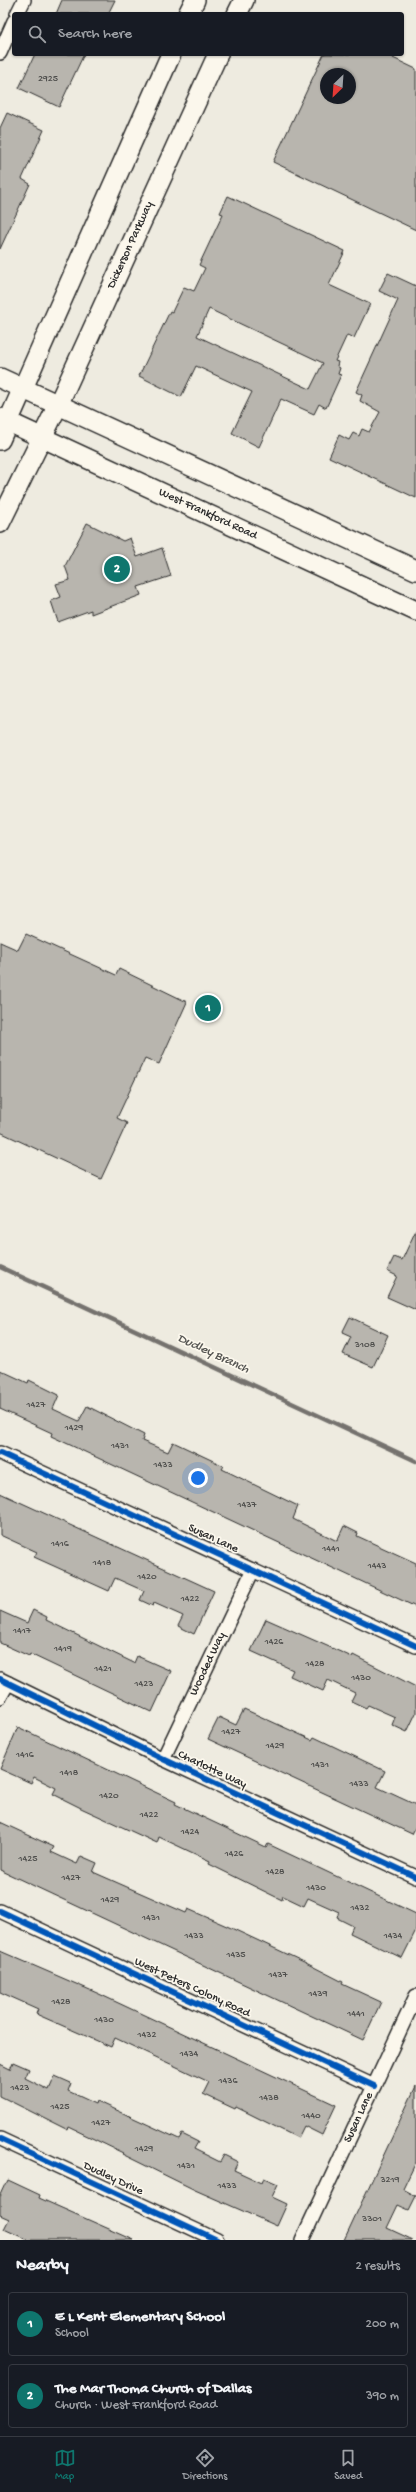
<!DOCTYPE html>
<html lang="en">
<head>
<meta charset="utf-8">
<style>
	:root { --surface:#171b24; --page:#242831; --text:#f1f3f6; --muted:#9ea1a6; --line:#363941; --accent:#0f766e }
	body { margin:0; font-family:"Gochi Hand",sans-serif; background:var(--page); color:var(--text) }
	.compass { position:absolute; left:320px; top:68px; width:36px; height:36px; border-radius:50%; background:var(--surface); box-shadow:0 1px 3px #0004; rotate:205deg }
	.you { position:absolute; left:198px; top:1478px; width:14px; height:14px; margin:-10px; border:3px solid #fff; border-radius:50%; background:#1a73e8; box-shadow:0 0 0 6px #1a73e833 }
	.badge { display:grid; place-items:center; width:26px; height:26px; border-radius:50%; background:var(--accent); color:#fff; font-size:13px; font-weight:700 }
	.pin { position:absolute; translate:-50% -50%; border:2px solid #fff; box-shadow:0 1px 4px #0006 }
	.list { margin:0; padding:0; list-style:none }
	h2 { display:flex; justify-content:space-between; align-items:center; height:52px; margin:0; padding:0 16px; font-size:17px }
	h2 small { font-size:13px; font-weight:400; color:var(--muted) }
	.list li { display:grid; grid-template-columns:26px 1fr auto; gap:12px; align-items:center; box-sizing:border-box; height:64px; margin:0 8px 8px; padding:0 8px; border:1px solid var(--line); border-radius:4px }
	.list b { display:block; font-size:15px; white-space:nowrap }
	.list p { margin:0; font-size:13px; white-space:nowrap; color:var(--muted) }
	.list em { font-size:13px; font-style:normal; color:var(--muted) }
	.icon { flex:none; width:22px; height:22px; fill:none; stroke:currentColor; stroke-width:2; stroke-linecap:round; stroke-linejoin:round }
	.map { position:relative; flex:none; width:416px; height:2240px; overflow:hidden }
	.search { position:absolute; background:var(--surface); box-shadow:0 1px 3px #0004; left:12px; right:12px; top:12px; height:44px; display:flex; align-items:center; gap:10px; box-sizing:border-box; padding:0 14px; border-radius:4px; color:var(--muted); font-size:15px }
	.sheet { height:196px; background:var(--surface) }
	nav { display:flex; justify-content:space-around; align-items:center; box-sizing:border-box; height:56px; border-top:1px solid var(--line); background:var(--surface); font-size:11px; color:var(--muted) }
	nav a { display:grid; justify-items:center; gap:2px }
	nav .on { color:var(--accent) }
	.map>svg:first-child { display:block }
</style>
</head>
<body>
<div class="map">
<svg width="416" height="2240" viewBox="0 0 416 2240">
	<rect width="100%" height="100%" fill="#eeebe0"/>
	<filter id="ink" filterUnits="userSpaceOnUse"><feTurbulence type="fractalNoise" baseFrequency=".025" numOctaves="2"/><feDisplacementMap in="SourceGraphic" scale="8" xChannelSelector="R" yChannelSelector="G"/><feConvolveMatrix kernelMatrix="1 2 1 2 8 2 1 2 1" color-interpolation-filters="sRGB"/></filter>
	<g filter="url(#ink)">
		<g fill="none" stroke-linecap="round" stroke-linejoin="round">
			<path stroke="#74726e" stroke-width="4.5" d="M0,1267L416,1461"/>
		</g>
		<g fill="#b8b5ae" stroke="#2b2b2b" fill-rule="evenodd">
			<path d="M62,0H115L108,14H56Z"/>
			<path d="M35,54H84L59,107L19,88Z"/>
			<path d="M324,54H395L393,58L416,69V230L273,162ZM326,74H350V98H326Z"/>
			<path d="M7,113L44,130L22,179L30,184L0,249V128Z"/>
			<path d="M228,196L345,251L329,285L370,304L354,338L347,335L335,361L338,362L337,366L340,368L338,374L341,375L326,408L319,404L314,414L281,399L259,447L232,433L252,392L196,366L181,397L139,376L170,311L172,312L184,287L194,291L205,268L199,265L223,214L220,213ZM209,309L323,363L310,389L197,336Z"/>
			<path d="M388,273L416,286V498L329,457L339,435L349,440L353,433L359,436L362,429L369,432L380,412L360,401L362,395L356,392L398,300L379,291Z"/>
			<path d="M87,523L123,541L130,538L137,557L162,548L171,576L138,587L141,595L91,614V610L58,622L51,601L61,597L56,584L70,580L65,566Z"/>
			<path d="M26,934L116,975L119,969L187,1002L159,1064L145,1058L117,1118L127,1123L101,1179L0,1132V942L18,950Z"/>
			<path d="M416,1230V1310L387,1297L397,1276L387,1271L394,1257L402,1260Z"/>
			<path d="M350,1317L388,1335L373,1367L343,1354L351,1337L342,1333Z"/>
			<path d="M0,1370L28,1383L29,1380L59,1395L53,1409L79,1421L87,1406L144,1435L142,1441L168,1452L173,1442L224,1466L222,1469L298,1506L293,1519L337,1541L344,1526L358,1533L357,1536L416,1563V1607L51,1436L52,1433L0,1409Z"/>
			<path d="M0,1493L214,1591L194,1634L178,1626L183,1616L154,1603L153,1606L140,1600L144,1591L115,1578L109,1591L34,1557L37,1552L0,1535Z"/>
			<path d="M33,1610L47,1617L46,1620L134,1663L137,1656L171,1671L152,1712L30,1654L29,1656L0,1643V1611L27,1623Z"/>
			<path d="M266,1619L352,1657L353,1655L416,1687V1713L407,1732L392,1725L395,1717L368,1705L366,1708L351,1701L355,1693L328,1680L323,1691L290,1676L293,1670L251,1651Z"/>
			<path d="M244,1709L312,1740L314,1737L385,1771L377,1787L416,1805V1826L412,1834L208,1739L219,1717L236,1725Z"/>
			<path d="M18,1727L176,1802L175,1804L266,1847L268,1844L416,1914V1930L402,1958L350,1933L353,1926L337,1918L339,1912L308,1898L304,1906L283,1896L282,1900L209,1864L210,1861L159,1837L157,1843L83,1809L53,1794L56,1788L34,1777L31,1783L0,1769Z"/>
			<path d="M0,1822L54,1847L51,1852L77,1864L81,1856L97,1863L93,1872L186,1913L188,1909L229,1927L304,1962L343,1982L342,1984L381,2002L363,2040L0,1870Z"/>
			<path d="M0,1951L97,1993L336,2105L322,2135L304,2126L298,2138L236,2107L235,2109L203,2094L209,2082L115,2038L111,2047L36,2014L38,2009L0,1992Z"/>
			<path d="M13,2062L29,2069L25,2078L49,2090L55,2076L71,2083L68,2091L96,2104L97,2101L179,2139L182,2134L198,2142L194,2149L220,2162L224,2155L238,2162L234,2170L262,2183L264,2178L278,2184L272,2197L287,2204L277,2226L195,2190L122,2154L123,2153L69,2127L68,2130L0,2096V2064L10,2069Z"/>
			<path d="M416,2086V2162L403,2189L416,2196L409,2210L398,2205L387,2228L413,2240H344Z"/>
			<path d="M8,2180L40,2195L39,2198L134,2240H28L4,2229L9,2219L0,2215V2197Z"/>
		</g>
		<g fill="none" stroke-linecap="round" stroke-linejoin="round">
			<defs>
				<g id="minor">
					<path d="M17,14L24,0"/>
					<path d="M0,53L14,21"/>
					<path d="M0,1453L416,1646"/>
					<path d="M0,1679L163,1759L416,1877"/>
					<path d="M0,1697L8,1683"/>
					<path id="s1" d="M163,1759L253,1570"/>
					<path d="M0,1911L374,2086"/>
					<path d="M0,2139L217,2240"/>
					<path id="s2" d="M302,2240L416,1996"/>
				</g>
				<g id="secondary">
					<path d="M188,14L195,0"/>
					<path d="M237,14L244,0"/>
					<path d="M0,378L416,570"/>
					<path id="s3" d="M0,418L416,611"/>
					<path d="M0,440L171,54"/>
					<path id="s4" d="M0,523L58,405L218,54"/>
				</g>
			</defs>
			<use href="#minor" stroke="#2b2b2b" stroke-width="16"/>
			<use href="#secondary" stroke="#2b2b2b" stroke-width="22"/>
			<use href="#minor" stroke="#fbf7ec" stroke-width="13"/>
			<use href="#secondary" stroke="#fbf7ec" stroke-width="19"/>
			<defs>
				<g id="cycleway">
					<path d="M0,1453L416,1646"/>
					<path d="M0,1679L163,1759L416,1877"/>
					<path d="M0,1911L374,2086"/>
					<path d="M0,2139L217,2240"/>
				</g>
			</defs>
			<use href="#cycleway" stroke="#fbf7ec" stroke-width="8"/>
			<use href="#cycleway" stroke="#0057b8" stroke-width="6"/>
		</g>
	</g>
	<g text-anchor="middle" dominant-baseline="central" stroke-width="3.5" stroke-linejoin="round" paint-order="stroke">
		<g font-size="10" fill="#4e4e4c">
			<text x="48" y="79">2925</text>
			<text x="365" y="1345">3108</text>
			<text x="36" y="1405">1427</text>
			<text x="74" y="1428">1429</text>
			<text x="120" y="1446">1431</text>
			<text x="163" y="1465">1433</text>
			<text x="247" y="1505">1437</text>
			<text x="60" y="1544">1416</text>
			<text x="331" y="1549">1441</text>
			<text x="102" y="1563">1418</text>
			<text x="377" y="1566">1443</text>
			<text x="147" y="1577">1420</text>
			<text x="190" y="1599">1422</text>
			<text x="22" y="1631">1417</text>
			<text x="274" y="1642">1426</text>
			<text x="63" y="1649">1419</text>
			<text x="315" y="1664">1428</text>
			<text x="103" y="1669">1421</text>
			<text x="361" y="1678">1430</text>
			<text x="144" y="1684">1423</text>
			<text x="231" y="1732">1427</text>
			<text x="275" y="1746">1429</text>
			<text x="25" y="1755">1416</text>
			<text x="320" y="1765">1431</text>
			<text x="69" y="1773">1418</text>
			<text x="359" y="1784">1433</text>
			<text x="109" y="1796">1420</text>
			<text x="149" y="1815">1422</text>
			<text x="190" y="1832">1424</text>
			<text x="234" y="1854">1426</text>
			<text x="28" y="1859">1425</text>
			<text x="275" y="1872">1428</text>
			<text x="71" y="1878">1427</text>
			<text x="316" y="1888">1430</text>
			<text x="110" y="1900">1429</text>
			<text x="360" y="1908">1432</text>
			<text x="151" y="1918">1431</text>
			<text x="194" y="1936">1433</text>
			<text x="393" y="1936">1434</text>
			<text x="236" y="1955">1435</text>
			<text x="278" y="1975">1437</text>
			<text x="318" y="1994">1439</text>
			<text x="61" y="2002">1428</text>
			<text x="356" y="2014">1441</text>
			<text x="104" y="2020">1430</text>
			<text x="147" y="2035">1432</text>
			<text x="189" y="2054">1434</text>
			<text x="228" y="2081">1436</text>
			<text x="20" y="2088">1423</text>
			<text x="269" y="2098">1438</text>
			<text x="60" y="2107">1425</text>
			<text x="311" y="2116">1440</text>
			<text x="101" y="2123">1427</text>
			<text x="144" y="2149">1429</text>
			<text x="186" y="2166">1431</text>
			<text x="390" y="2180">3219</text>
			<text x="227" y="2186">1433</text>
			<text x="372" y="2219">3301</text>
		</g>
		<g font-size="12" fill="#2b2b2b" stroke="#fbf7ec">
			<text stroke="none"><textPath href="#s4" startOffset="307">Dickerson Parkway</textPath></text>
			<text stroke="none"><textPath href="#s3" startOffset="229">West Frankford Road</textPath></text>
			<text transform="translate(213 1539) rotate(25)">Susan Lane</text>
			<text stroke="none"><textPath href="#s1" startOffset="105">Wooded Way</textPath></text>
			<text transform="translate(212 1770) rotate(25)">Charlotte Way</text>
			<text transform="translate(192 1988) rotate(25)">West Peters Colony Road</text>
			<text stroke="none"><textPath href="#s2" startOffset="135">Susan Lane</textPath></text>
			<text transform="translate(113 2179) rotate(25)">Dudley Drive</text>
		</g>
		<g font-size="13" font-style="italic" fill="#555552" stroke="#fbf7ec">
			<text transform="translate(213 1354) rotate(25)">Dudley Branch</text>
		</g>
	</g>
</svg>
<svg class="compass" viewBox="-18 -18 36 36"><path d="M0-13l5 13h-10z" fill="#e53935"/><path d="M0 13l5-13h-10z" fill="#9ea1a6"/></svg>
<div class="you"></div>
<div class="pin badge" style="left:208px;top:1008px">1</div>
<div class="pin badge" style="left:117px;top:569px">2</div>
<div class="search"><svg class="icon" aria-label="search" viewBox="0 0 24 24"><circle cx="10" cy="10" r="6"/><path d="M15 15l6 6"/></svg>Search here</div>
</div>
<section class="sheet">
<h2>Nearby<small>2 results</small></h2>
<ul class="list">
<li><span class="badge">1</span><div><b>E L Kent Elementary School</b><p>School</p></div><em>200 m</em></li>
<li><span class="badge">2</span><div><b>The Mar Thoma Church of Dallas</b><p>Church · West Frankford Road</p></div><em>390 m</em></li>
</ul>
</section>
<nav>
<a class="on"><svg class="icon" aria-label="map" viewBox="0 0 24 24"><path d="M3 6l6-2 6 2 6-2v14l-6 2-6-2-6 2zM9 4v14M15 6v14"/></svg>Map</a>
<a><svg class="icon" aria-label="directions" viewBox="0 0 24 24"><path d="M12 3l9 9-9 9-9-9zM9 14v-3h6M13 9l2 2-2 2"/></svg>Directions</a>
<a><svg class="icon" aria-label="saved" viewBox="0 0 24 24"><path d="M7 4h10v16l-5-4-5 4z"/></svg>Saved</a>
</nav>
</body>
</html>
